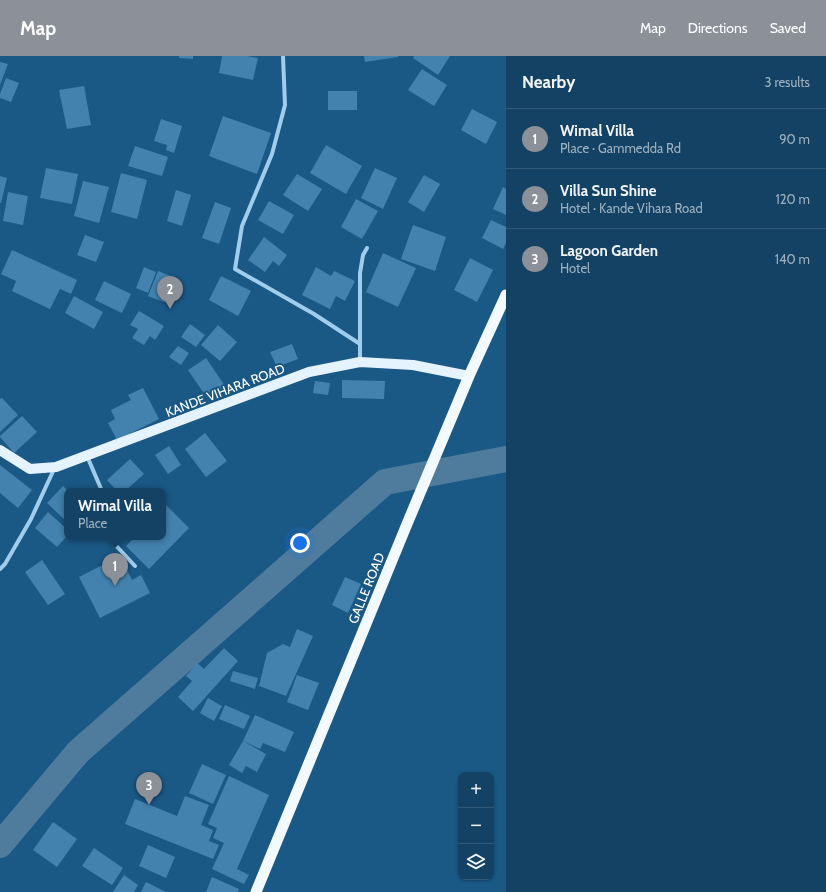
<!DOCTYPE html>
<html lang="en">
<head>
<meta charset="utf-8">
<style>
	:root { --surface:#144264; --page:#214d6d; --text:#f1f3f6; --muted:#9db0bf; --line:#335b78; --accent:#8c9099 }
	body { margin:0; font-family:Cabin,sans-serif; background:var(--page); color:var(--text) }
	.controls { position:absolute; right:12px; bottom:12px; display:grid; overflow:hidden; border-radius:8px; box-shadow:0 1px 3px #0004 }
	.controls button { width:36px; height:36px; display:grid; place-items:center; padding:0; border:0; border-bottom:1px solid var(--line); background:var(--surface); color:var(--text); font:20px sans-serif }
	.you { position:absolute; left:300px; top:487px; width:14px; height:14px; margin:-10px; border:3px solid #fff; border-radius:50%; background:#1a73e8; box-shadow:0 0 0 6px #1a73e833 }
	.badge { display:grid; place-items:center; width:26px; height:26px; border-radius:50%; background:var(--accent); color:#fff; font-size:13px; font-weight:700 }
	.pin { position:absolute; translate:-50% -33px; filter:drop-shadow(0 1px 2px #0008) }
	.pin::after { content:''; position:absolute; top:21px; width:14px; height:12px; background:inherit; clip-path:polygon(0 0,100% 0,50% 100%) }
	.popup { position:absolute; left:64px; top:432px; width:102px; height:52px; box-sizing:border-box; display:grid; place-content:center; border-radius:8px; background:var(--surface); filter:drop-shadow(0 1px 3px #0005); font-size:13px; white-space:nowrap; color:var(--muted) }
	.popup b { font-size:15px; color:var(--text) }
	.popup::after { content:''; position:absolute; left:50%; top:100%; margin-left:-8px; border:8px solid transparent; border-top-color:var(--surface) }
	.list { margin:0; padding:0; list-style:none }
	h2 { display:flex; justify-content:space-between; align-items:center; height:52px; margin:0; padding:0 16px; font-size:17px }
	h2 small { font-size:13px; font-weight:400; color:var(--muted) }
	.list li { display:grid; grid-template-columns:26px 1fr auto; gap:12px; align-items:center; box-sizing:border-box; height:60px; padding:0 16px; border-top:1px solid var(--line) }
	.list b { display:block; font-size:15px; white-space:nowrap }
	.list p { margin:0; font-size:13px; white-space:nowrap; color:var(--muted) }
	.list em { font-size:13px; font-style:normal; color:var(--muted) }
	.icon { flex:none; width:22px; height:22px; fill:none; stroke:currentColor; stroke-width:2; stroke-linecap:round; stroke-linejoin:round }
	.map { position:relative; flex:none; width:506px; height:836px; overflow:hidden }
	header { display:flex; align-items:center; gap:24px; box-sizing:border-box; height:56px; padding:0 20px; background:var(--accent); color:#fff }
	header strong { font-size:19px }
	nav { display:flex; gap:22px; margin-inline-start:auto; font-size:14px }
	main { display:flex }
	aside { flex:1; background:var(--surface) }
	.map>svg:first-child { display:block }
</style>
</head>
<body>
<header>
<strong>Map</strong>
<nav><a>Map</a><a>Directions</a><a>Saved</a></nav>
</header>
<main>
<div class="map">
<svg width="506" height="836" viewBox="0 0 506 836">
	<rect width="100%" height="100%" fill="#1a5885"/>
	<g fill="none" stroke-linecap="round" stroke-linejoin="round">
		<path stroke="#4f7c9d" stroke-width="26" d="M0,789L78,696L385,426L506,403"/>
	</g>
	<g fill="#4382af">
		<path d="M179,0H193V3L179,2Z"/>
		<path d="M222,0H247L258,2L253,24L219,17Z"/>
		<path d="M364,0H398V1L365,6Z"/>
		<path d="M414,0H450L438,19L413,2Z"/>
		<path d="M0,6L8,8L0,29Z"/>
		<path d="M422,13L447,29L434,50L408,34Z"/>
		<path d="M6,22L19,27L11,46L0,42V38Z"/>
		<path d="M84,30L91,69L67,73L59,34Z"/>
		<rect x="328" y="35" width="29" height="19"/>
		<path d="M472,53L497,66L486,88L461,74Z"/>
		<path d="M223,60L271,77L257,118L209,100Z"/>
		<path d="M161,63L182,70L174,97L166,94L167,89L154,85Z"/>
		<path d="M326,89L362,110L346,138L310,117Z"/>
		<path d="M135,90L168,101L162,120L128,110Z"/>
		<path d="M46,112L78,118L72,148L40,142Z"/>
		<path d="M375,112L397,122L383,153L361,142Z"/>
		<path d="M121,117L147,124L137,163L111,156Z"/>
		<path d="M297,118L322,133L308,155L283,139Z"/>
		<path d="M424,119L440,128L424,156L408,146Z"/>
		<path d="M0,120L7,122L1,147H0Z"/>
		<path d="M83,125L109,131L99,167L74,160Z"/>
		<path d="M503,131L506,133V159L493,153Z"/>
		<path d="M176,134L191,139L182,170L167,165Z"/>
		<path d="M8,136L28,140L23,169L3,165Z"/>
		<path d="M356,143L378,155L362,183L341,171Z"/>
		<path d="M269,145L294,159L283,178L258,164Z"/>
		<path d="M215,146L231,152L219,188L202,182Z"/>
		<path d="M491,164L506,171V187L503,193L482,182Z"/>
		<path d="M413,169L446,181L435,215L401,203Z"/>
		<path d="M85,179L104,186L96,206L77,199Z"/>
		<path d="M264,181L287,199L279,210L273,205L265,216L248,204Z"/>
		<path d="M12,194L77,224L71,238L60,233L50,253L12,235L16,225L1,218Z"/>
		<path d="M383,197L416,212L398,251L366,236Z"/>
		<path d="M470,202L493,214L477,246L454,234Z"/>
		<path d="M144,211L156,216L148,237L136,232Z"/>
		<path d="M316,211L331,220L334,215L355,225L345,245L336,240L330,253L302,239Z"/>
		<path d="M158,215L176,222L166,247L148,240Z"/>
		<path d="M221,220L251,235L238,260L209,244Z"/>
		<path d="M104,225L131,238L122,257L95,244Z"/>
		<path d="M74,240L103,256L94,273L65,257Z"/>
		<path d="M139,255L164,270L155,284L150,280L144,289L132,282L138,273L130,269Z"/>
		<path d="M190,268L205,279L196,291L181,281Z"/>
		<path d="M218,269L237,286L220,305L201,289Z"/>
		<path d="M292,288L298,303L277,311L270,296Z"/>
		<path d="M178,290L189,297L181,309L169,301Z"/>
		<path d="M206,302L225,330L207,342L188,314Z"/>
		<path d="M342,324L385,325L384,343L342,342Z"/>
		<path d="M315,325L330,327L328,339L313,337Z"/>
		<path d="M143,332L159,363L117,384L108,367L115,363L111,354L131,344L128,339Z"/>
		<path d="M2,342L18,359L0,376V343Z"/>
		<path d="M22,360L37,376L14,397L0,381V380Z"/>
		<path d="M205,377L227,405L206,421L185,393Z"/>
		<path d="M169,390L181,409L168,418L155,399Z"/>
		<path d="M130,403L144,418L125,435H117L107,424Z"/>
		<path d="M0,409L32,434L18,452L0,437Z"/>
		<path d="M63,430L68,435H67V466L47,447Z"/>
		<path d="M166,449L189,472L149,513L126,490L135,481H163V452Z"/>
		<path d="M48,456L67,473V480L57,491L35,472Z"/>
		<path d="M120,500L132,524L141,519L150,537L100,562L79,521Z"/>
		<path d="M42,504L65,538L48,549L25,516Z"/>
		<path d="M345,521L361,528L348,557L332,549Z"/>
		<path d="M297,573L313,580L286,640L259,630L267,597L283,588L290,591Z"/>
		<path d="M224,592L238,605L193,655L178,641L192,625L186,620L197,607L204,613Z"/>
		<path d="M233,615L258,622L255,633L230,625Z"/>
		<path d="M297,619L319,627L308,654L287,646Z"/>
		<path d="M208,642L222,650L214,665L200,657Z"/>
		<path d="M225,649L250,660L244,673L219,663Z"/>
		<path d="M255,659L294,676L285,696L263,687L260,693L243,685Z"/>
		<path d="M243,685L266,698L257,716L246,710L242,717L229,709Z"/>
		<path d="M202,708L226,719L213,748L189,737Z"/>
		<path d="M229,720L269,739L237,813L249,819L244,828L212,813L224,787L213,782L217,772L208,768Z"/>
		<path d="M185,740L209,749L201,769L213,774L209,785L219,789L213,803L125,768L135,743L177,760Z"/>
		<path d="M53,766L77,783L57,811L33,794Z"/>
		<path d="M148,789L175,801L166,822L139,810Z"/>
		<path d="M94,792L123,812L112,829L82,810Z"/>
		<path d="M124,819L138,829L134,836H113Z"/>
		<path d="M212,821L239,833L238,836H206Z"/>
		<path d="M146,826L166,836H141Z"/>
	</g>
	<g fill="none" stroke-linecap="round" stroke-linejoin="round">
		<g stroke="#a0cdec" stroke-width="4">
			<path d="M283,0L285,49L272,98L242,170L235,213L314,258L360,288"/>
			<path d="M360,306V217L363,199L367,192"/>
			<path d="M87,400L102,435"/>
			<path d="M108,481L135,510"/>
			<path d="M0,513L5,508L31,463L55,411"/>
		</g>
		<path stroke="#e5f3ff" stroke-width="10" d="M0,394L30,413L56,411L309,316L360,306L413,309L469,320"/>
		<path stroke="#f2f9ff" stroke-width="11" d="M256,836L407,468L469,320L506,239"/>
	</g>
	<g text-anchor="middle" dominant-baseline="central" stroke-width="4" stroke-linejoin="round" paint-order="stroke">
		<g font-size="13" fill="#fff" stroke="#1a5885">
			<text transform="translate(225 334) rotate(-21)">KANDE VIHARA ROAD</text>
			<text transform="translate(366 532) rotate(-68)">GALLE ROAD</text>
		</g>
	</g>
</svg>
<div class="controls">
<button>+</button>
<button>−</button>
<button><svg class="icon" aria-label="layers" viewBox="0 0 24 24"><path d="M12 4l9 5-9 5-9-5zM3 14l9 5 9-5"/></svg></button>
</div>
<div class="you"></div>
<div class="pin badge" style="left:115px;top:530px">1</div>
<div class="popup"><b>Wimal Villa</b>Place</div>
<div class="pin badge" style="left:170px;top:253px">2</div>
<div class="pin badge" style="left:149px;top:749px">3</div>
</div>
<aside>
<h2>Nearby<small>3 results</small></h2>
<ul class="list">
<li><span class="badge">1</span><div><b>Wimal Villa</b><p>Place · Gammedda Rd</p></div><em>90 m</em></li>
<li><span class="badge">2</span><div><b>Villa Sun Shine</b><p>Hotel · Kande Vihara Road</p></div><em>120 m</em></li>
<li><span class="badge">3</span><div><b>Lagoon Garden</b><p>Hotel</p></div><em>140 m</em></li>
</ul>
</aside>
</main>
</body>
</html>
